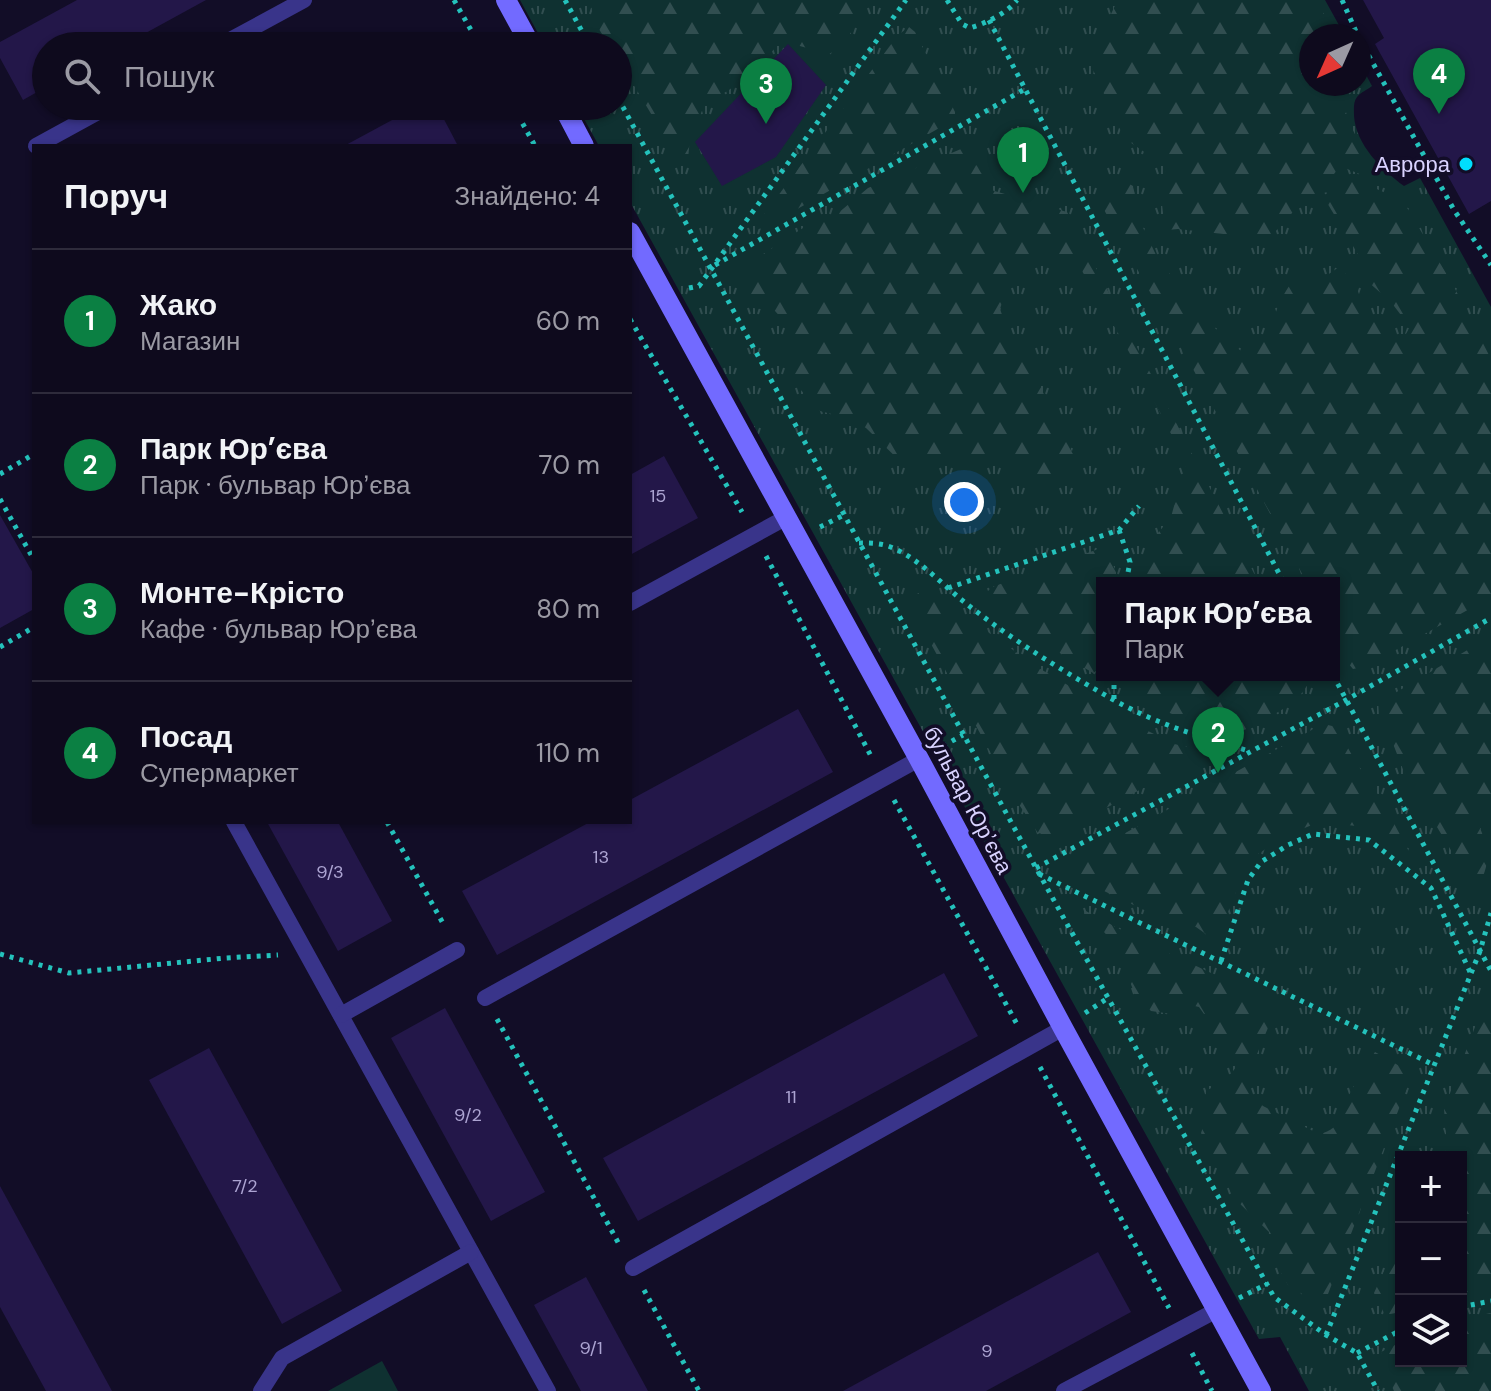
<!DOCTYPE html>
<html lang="uk">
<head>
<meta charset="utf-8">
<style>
	:root { --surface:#0e0a1d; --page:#1c182a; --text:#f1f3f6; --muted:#9b9aa4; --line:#2e2b3b; --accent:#0b8043 }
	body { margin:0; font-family:"DM Sans",sans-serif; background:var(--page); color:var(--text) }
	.controls { position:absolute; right:24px; bottom:24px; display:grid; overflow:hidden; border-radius:0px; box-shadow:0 2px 6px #0004 }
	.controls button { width:72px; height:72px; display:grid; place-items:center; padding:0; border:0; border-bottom:2px solid var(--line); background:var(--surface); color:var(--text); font:40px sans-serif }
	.compass { position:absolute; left:1299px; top:24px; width:72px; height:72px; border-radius:50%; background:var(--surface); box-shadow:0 2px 6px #0004; rotate:225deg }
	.you { position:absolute; left:964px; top:502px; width:28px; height:28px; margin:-20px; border:6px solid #fff; border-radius:50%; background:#1a73e8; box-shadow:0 0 0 12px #1a73e833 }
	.badge { display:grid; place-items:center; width:52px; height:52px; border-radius:50%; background:var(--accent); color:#fff; font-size:26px; font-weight:700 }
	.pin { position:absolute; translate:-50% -66px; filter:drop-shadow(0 2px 4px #0008) }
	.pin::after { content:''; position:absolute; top:42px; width:28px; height:24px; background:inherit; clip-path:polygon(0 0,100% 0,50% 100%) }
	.popup { position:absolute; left:1096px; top:577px; width:244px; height:104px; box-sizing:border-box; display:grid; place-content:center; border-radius:0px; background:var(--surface); filter:drop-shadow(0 2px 6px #0005); font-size:26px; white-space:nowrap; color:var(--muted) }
	.popup b { font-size:30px; color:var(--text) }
	.popup::after { content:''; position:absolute; left:50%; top:100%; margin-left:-16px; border:16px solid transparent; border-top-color:var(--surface) }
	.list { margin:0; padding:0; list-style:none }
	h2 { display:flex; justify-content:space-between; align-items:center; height:104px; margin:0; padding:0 32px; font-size:34px }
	h2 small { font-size:26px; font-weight:400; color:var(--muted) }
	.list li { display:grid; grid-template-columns:52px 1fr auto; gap:24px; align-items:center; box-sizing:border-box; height:144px; padding:0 32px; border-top:2px solid var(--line) }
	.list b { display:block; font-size:30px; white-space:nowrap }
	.list p { margin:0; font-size:26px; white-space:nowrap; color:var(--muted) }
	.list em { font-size:26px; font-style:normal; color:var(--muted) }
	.icon { flex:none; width:44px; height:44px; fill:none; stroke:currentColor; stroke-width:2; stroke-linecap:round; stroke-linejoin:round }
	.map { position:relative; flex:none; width:1491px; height:1391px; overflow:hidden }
	.search { position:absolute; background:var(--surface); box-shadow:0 2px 6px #0004; left:32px; top:32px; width:600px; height:88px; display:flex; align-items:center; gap:20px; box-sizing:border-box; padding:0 28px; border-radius:44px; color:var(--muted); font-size:30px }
	.panel { position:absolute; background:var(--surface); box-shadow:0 2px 6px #0004; left:32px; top:144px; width:600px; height:680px; border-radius:0px }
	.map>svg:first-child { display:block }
</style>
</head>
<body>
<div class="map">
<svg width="1491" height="1391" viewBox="0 0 1491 1391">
	<defs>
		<pattern id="grass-tufts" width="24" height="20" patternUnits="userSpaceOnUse" patternTransform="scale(2)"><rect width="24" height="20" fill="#0f3131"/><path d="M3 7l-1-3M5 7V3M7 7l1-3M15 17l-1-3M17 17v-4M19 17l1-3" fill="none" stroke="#314e50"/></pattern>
		<pattern id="forest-firs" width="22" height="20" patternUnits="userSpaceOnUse" patternTransform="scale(2)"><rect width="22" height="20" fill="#0f3131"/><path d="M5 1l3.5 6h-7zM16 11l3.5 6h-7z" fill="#314e50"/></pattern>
	</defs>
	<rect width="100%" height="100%" fill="#120d27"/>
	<path fill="url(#grass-tufts)" fill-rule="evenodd" d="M520,0H1325L1345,36H1311V84H1359V62L1372,86C1368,89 1360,93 1357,97C1353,102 1354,110 1354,116C1356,145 1382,170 1404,186L1420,178L1491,307V1391H1309L1280,1337L1259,1339L630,202V146H599L577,106H618V46H545ZM1102,583H1334V675H1102ZM1401,1157H1461V1361H1401Z"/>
	<g fill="url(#forest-firs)">
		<path d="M592,0H867C858,25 845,47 821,59L807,48L782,41L750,74L729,90L705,104L690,138L688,159L675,160L659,140L653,117L618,59V46H610C601,32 589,17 592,0Z"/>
		<path d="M1118,0H1317L1335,36H1311V84H1353L1342,96L1348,120L1367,159V177L1340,166L1331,178L1355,179L1403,201L1453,285L1491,359V597L1367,666L1353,669C1329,641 1334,617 1334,583H1307L1193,369L1098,199L1101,186L1112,174L1133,186L1136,213L1156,255L1199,314L1242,352L1250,354C1258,344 1268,334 1272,322C1279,305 1283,291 1297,277L1326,276L1339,267L1355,284L1368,317L1390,334L1403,339L1410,327L1391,302L1366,280L1359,256L1326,201L1327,192C1300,199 1287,219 1269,239L1178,229L1167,230C1160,208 1161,190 1166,167L1124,138L1093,70L1088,50C1093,41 1101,34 1105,26C1110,17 1113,9 1118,0Z"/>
		<path d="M909,27L915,32L955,112V119L764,228L758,229L757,224L898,35Z"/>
		<path d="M961,149L977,166L991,190L1067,212L1259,583H1144L1150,543L1171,517L1186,463L1129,352L1078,264L1067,257L1038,258L1010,277L1000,309L1007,329L1034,374L1076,460L1068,477L1058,487L1044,486L1011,453L997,452L972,456L947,455L921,456L905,466L866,428L851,419L820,411L799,388L790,369L786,323L775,311L753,308L743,298L745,266L803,228L831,219L868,188Z"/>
		<path d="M1104,547L1116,571V583H1102V665L1101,668L1093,673L1045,644L988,604L983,596L992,587Z"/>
		<path d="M930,591L1037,667L1134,724L1174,744L1206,750L1177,770L1063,831L1047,835L1038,833L1020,806L914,613L913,601L918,593Z"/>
		<path d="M1491,636V816L1477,821C1491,853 1491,861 1476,892L1404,772L1390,736L1379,717L1378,699L1395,693Z"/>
		<path d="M1126,675H1305L1308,684C1299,700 1287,707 1271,716C1260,722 1245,732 1232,733C1209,734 1151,704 1128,693Z"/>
		<path d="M1328,725L1336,727L1357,764L1381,799L1414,861L1410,865L1373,835L1356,826L1340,824L1312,825L1287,835L1252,858L1242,876L1219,935L1210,937L1196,927L1178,926L1066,873L1062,868L1317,727Z"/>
		<path d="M1084,910L1142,941L1207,971L1270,1002L1275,1011L1247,1078L1248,1091L1263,1106L1319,1134C1344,1129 1342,1109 1351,1091C1358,1077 1367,1065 1375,1052L1410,1072L1408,1085L1328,1294L1318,1301L1307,1297L1288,1285L1268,1251L1269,1232L1234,1198L1201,1133L1205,1121L1206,1091L1228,1078L1236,1067L1232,1059L1214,1042L1209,1021L1199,1007L1186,1004L1172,1014L1151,1011L1135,995L1126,971L1128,959L1104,932L1093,931L1085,924Z"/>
		<path d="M1486,998L1491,1008V1288L1461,1293V1157H1443L1447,1145L1444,1109Z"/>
		<path d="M1401,1226V1312L1385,1315L1374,1293L1386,1267Z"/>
		<path d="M1491,1313V1391H1394L1382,1365L1381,1352L1401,1342V1361H1461V1319Z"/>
	</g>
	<path fill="#0f3131" d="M382,1361L398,1391H328Z"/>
	<g fill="#231749">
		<path d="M77,0H206L122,46H46V87L23,100L0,58V42Z"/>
		<path d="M1363,0H1491V201L1469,214L1375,44L1384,38Z"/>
		<path d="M788,44L826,85L776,157L722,186L695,142Z"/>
		<path d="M418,106H437L458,146H344Z"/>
		<path d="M664,456L698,518L630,555V475Z"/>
		<path d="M0,515L34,575V609L0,628Z"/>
		<path d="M798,709L833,772L497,955L462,891L590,822H630V800Z"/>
		<path d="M267,822H338L392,921L338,951Z"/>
		<path d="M944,973L978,1036L638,1221L603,1158Z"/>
		<path d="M445,1008L545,1192L491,1221L391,1038Z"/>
		<path d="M209,1048L342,1291L282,1324L149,1080Z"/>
		<path d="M0,1186L112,1391H46L0,1307Z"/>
		<path d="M1098,1252L1131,1312L986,1391H843Z"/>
		<path d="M586,1277L648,1391H581L534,1305Z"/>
	</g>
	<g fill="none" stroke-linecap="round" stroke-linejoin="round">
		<g stroke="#24c2bc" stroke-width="5" stroke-dasharray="4 6" stroke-linecap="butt">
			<path d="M454,0L480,46"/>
			<path d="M565,0L590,46"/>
			<path d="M947,0L962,24L970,28C986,23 1006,14 1017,0"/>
			<path d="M1342,0L1358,36"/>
			<path d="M989,20L1284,583"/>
			<path d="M1359,38L1454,210L1491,265"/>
			<path d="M618,98L1036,868L1274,1297L1326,1335L1357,1353L1378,1391"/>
			<path d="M513,106L535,146"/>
			<path d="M715,265L1025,89"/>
			<path d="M689,288L699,286L906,0"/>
			<path d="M630,319L742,512"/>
			<path d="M0,474L34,454"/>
			<path d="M0,499L34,560"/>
			<path d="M820,527L844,515"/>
			<path d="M1119,530L1130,562L1126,583"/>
			<path d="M859,543C871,543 884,543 895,549C920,560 942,584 963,601C1009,638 1061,670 1112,699C1156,724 1201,737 1249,751"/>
			<path d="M766,556L871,756"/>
			<path d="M948,588L1119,530L1139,506"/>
			<path d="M0,647L34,627"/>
			<path d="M1114,675V700"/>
			<path d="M1333,675L1491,971"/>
			<path d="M943,746L963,735"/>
			<path d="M894,800L1018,1026"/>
			<path d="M387,822L445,927"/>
			<path d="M1036,868L1346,700L1491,618"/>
			<path d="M1039,874L1434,1065"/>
			<path d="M0,954L69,973L225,958L278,955"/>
			<path d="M1221,961L1248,880L1261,862L1288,845L1313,834L1369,840L1431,888L1471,974"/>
			<path d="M1085,1013L1108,998"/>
			<path d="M497,1019L620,1246"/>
			<path d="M1040,1067L1169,1308"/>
			<path d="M644,1290L699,1391"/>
			<path d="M1239,1298L1267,1284"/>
			<path d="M1461,1307L1491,1301"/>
			<path d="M1326,1335L1480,951L1491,913"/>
			<path d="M1192,1353L1212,1391"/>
			<path d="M1357,1353L1401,1330"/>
		</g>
		<g stroke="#39348a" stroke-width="16">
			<path d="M219,46L304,0"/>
			<path d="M36,146L109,106"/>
			<path d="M630,603L787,517"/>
			<path d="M234,822L548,1391"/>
			<path d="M485,998L919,759"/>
			<path d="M341,1015L457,950"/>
			<path d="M633,1268L1063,1028"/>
			<path d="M261,1391L282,1358L471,1252"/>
			<path d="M1064,1391L1217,1310"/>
		</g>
		<g stroke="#726aff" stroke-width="20">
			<path d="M506,0L531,46"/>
			<path d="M563,106L584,146"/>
			<path d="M630,232L919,759L1063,1028L1261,1391"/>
		</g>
	</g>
	<circle fill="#00defe" stroke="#120d27" stroke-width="3" cx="1466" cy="164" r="8"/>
	<g text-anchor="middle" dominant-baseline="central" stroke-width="7" stroke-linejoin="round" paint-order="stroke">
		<g font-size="18" fill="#aca4d2">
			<text x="658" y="496">15</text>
			<text x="601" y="857">13</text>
			<text x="330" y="872">9/3</text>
			<text x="791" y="1097">11</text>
			<text x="468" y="1115">9/2</text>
			<text x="245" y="1186">7/2</text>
			<text x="591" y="1348">9/1</text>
			<text x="987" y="1351">9</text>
		</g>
		<g font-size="22" fill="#d9d3ff" stroke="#120d27" text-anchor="end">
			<text x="1450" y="164">Аврора</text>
		</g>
		<g font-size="22" fill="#d9d3ff" stroke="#120d27">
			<text transform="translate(968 800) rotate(62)">бульвар Юрʼєва</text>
		</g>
	</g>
</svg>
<div class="controls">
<button>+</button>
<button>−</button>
<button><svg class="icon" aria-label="layers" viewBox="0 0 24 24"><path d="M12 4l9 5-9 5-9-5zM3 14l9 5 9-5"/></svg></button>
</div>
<svg class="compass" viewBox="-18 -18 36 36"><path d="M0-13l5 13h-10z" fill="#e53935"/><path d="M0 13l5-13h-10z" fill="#9b9aa4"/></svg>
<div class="you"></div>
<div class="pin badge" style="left:1023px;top:193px">1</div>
<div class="pin badge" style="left:1218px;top:773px">2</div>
<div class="popup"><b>Парк Юр’єва</b>Парк</div>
<div class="pin badge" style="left:766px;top:124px">3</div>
<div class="pin badge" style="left:1439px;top:114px">4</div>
<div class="search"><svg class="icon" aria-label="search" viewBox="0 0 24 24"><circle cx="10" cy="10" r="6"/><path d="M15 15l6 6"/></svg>Пошук</div>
<section class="panel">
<h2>Поруч<small>Знайдено: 4</small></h2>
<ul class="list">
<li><span class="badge">1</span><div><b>Жако</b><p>Магазин</p></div><em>60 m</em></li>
<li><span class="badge">2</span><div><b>Парк Юр’єва</b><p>Парк · бульвар Юрʼєва</p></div><em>70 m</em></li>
<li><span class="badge">3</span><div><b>Монте-Крісто</b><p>Кафе · бульвар Юрʼєва</p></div><em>80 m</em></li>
<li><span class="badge">4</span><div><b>Посад</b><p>Супермаркет</p></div><em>110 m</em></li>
</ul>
</section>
</div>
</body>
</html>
